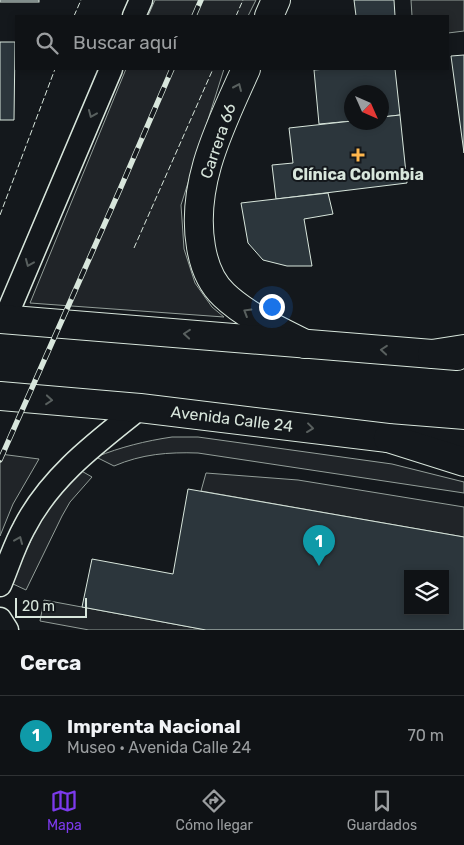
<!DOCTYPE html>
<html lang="es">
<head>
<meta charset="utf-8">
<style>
	:root { --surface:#0f1215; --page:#1d2022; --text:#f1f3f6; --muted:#9b9ea0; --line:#2f3234; --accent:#7c3aed }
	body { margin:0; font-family:Rubik,sans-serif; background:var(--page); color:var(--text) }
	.controls { position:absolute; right:15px; bottom:15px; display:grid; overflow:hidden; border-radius:0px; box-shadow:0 2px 8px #0003 }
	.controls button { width:45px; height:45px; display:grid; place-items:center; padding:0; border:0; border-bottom:1px solid var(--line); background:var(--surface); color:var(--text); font:25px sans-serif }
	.compass { position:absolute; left:344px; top:85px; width:45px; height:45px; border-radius:50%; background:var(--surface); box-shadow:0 2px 8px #0003; rotate:135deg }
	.scale { position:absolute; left:15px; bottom:12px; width:72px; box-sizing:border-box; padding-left:5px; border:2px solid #d8e6dc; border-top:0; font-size:14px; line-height:18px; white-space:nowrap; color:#d8e6dc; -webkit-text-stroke:4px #14181c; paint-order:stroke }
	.you { position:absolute; left:271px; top:306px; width:18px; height:18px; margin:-12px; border:4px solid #fff; border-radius:50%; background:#1a73e8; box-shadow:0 0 0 8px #1a73e833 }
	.badge { display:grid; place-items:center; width:32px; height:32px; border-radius:50%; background:var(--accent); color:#fff; font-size:16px; font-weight:700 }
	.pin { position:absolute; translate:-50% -41px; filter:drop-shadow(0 1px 2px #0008) }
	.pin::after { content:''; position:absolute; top:26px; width:18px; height:15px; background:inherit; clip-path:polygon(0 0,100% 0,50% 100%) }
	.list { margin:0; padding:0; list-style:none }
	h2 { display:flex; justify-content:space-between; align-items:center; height:65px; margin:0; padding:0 20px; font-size:21px }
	h2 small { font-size:16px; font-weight:400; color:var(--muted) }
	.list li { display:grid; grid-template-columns:32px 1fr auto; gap:15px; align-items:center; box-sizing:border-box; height:80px; padding:0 20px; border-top:1px solid var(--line) }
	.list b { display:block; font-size:19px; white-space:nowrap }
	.list p { margin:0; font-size:16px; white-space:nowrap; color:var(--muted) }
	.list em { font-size:16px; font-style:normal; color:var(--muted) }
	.icon { flex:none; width:28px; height:28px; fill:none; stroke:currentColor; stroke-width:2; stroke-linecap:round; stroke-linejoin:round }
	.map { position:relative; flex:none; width:464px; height:630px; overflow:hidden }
	.search { position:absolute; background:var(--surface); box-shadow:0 2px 8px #0003; left:15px; right:15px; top:15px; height:55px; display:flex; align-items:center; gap:12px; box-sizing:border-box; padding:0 18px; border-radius:0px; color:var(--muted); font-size:19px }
	.sheet { height:145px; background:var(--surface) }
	nav { display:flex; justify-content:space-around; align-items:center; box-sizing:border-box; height:70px; border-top:1px solid var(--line); background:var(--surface); font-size:14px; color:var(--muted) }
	nav a { display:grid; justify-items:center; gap:2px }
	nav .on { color:var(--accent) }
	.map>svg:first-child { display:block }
</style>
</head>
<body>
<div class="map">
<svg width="464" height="630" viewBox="0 0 464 630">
	<rect width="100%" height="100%" fill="#14181c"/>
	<g fill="#202428" stroke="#939e99">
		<path d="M155,0H256L248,16H148Z"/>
		<path d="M126,69H224L181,205L184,249L195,283L212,307L224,317L30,303Z"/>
		<path d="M172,437H198L392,464L464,482V493L198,453C168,452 142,454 114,466L96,457C121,447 145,441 172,437Z"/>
		<path d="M0,454L39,459L13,504L0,536Z"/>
		<path d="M78,469L92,477L70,502L62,516L26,590L11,583L39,523L56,495Z"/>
		<path d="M206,473L298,480L464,507V537L201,491Z"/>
		<path d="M44,600L206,630H89L40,621Z"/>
	</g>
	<path fill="#24282b" stroke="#939e99" d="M411,0H464V31L448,33V16H412Z"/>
	<g fill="#2c363c" stroke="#d8e6dc" fill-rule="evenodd">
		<rect x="0" y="0" width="39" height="2"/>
		<path d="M354,0H394L395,16H356Z"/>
		<path d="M0,42H15L14,120H0Z"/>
		<path d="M464,55V153L451,56Z"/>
		<path d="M326,69H395L400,115L382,117V92H352V121L319,124L314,70Z"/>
		<path d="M400,115L407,183L276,199L272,165L293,163L289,128L352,121V122H382V117Z"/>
		<path d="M328,193L333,214L304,219L312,266H287L263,260L248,243L241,203Z"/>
		<path d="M188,489L464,537V630H206L82,607L92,559L173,574ZM408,574H445V611H408Z"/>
	</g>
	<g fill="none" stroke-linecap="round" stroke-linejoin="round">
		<defs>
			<g id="minor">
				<path d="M134,16L141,0"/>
				<path d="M5,319L111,69"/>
				<path d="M0,585C8,566 14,546 24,528C50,477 96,443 140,408"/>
				<path d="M0,619L7,630"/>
			</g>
			<g id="tertiary">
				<path d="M269,16L276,0"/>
				<path d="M246,69C221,125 190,184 201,247C204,265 210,282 224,295C246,316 278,330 305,344"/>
			</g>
			<g id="secondary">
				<path d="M0,319L457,356"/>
				<path d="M0,396L140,408L388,438L464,444"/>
			</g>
			<g id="primary">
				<path d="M432,354L464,349"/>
				<path d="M388,438L464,462"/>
			</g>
		</defs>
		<use href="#minor" stroke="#d8e6dc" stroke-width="25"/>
		<use href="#tertiary" stroke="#d8e6dc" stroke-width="30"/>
		<use href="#secondary" stroke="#d8e6dc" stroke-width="30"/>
		<use href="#primary" stroke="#d8e6dc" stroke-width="30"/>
		<use href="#minor" stroke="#14181c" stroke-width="22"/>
		<use href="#tertiary" stroke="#14181c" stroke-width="28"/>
		<use href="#secondary" stroke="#14181c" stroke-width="28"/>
		<use href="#primary" stroke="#14181c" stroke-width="28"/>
		<defs>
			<g id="rail">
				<path d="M194,16L201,0"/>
				<path d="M0,460L121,187L172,69"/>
			</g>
		</defs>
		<use href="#rail" stroke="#d8e6dc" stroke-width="5.5"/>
		<use href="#rail" stroke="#14181c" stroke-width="4" stroke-dasharray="11" stroke-linecap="butt"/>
		<g stroke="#d8e6dc" stroke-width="1" stroke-dasharray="6 2.5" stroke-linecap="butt">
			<path d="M74,16L81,0"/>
			<path d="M236,16L243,0"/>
			<path d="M0,215L55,69"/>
			<path d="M134,248L213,69"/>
		</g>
	</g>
	<defs><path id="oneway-chevron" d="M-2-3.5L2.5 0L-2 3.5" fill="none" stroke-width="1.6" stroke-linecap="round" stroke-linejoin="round" transform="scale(1.25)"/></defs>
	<g stroke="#59605f">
		<use href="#oneway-chevron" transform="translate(238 87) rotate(-66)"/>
		<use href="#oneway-chevron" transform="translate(92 114) rotate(113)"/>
		<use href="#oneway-chevron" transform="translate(29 263) rotate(113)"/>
		<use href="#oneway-chevron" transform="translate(247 312) rotate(-149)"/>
		<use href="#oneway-chevron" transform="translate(187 334) rotate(-175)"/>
		<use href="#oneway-chevron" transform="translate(384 350) rotate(-175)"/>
		<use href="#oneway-chevron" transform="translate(49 400) rotate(5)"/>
		<use href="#oneway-chevron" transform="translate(310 428) rotate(7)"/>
		<use href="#oneway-chevron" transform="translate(19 540) rotate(-67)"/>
	</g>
	<path fill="#ffb74d" stroke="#14181c" stroke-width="2" d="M355.5 147.5h5v5h5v5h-5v5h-5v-5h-5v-5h5z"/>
	<g text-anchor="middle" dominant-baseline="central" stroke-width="4" stroke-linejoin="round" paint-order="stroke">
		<g font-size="16" fill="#d8e6dc" stroke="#14181c">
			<text transform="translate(218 141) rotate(-71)">Carrera 66</text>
			<text transform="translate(232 419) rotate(7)">Avenida Calle 24</text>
		</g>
		<g font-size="16" font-weight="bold" fill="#d8e6dc" stroke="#14181c">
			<text x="358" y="174">Clínica Colombia</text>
		</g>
	</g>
</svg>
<div class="controls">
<button><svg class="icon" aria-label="layers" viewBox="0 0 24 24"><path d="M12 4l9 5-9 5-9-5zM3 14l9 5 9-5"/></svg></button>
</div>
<svg class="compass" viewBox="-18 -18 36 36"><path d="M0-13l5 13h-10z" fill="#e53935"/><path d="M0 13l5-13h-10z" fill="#9b9ea0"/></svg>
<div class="scale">20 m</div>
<div class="you"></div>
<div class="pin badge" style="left:319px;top:566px;background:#0f9aa8">1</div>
<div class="search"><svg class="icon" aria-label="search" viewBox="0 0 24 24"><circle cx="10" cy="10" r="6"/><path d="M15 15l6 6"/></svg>Buscar aquí</div>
</div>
<section class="sheet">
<h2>Cerca<small></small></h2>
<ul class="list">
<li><span class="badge" style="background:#0f9aa8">1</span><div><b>Imprenta Nacional</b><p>Museo · Avenida Calle 24</p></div><em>70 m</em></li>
</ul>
</section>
<nav>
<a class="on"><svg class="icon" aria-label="map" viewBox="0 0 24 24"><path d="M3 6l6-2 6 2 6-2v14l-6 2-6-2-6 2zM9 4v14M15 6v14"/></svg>Mapa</a>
<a><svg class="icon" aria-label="directions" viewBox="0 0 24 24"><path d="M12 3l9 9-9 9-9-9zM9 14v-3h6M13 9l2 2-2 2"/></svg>Cómo llegar</a>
<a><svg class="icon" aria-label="saved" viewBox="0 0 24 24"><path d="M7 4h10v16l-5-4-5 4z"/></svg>Guardados</a>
</nav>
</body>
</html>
